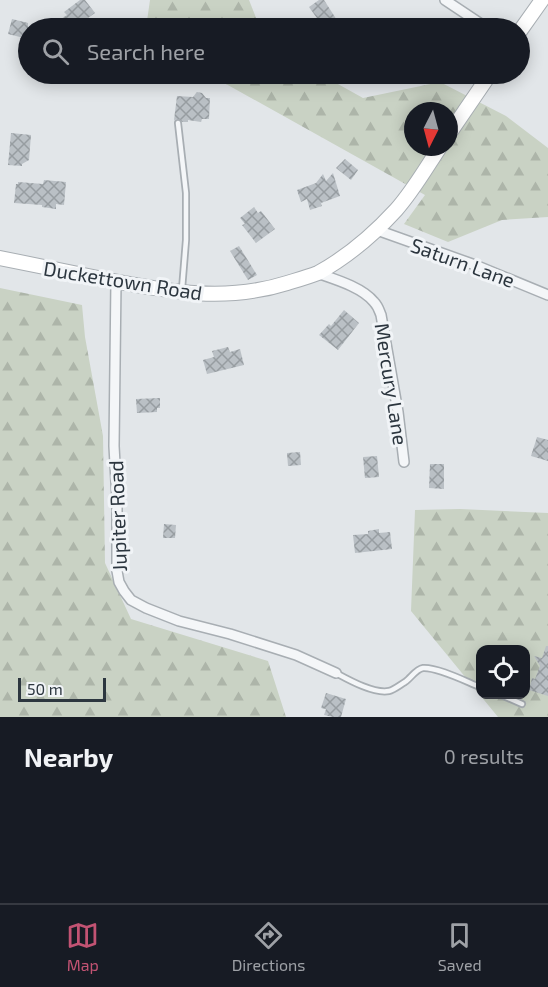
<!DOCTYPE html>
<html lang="en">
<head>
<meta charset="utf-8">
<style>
	:root { --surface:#171b24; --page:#20242c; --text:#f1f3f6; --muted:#9ea1a6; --line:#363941; --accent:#c25373 }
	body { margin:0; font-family:"Exo 2",sans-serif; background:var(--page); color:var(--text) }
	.controls { position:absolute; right:18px; bottom:18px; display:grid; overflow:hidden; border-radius:12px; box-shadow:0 3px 15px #0003 }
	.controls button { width:54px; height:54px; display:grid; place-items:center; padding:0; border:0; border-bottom:2px solid var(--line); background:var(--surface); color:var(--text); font:30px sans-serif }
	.compass { position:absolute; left:404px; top:102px; width:54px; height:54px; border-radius:50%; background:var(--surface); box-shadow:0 3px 15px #0003; rotate:186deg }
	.scale { position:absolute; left:18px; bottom:15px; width:88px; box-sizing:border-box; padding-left:6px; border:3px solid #2c363f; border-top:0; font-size:16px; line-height:21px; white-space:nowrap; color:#2c363f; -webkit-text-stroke:4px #f1f4f7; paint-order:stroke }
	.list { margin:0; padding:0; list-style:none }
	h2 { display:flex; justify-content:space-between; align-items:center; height:78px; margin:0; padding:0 24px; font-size:26px }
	h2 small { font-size:20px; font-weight:400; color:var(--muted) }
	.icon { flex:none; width:33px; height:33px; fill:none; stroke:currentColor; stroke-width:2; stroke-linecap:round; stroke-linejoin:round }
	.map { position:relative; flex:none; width:548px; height:717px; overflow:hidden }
	.search { position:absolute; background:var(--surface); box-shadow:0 3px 15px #0003; left:18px; right:18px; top:18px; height:66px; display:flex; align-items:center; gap:15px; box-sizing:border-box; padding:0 21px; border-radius:33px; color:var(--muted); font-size:22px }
	.sheet { height:186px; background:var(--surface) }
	nav { display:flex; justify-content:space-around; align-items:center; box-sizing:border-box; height:84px; border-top:2px solid var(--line); background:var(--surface); font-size:16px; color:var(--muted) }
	nav a { display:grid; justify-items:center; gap:3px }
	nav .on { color:var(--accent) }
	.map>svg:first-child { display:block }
</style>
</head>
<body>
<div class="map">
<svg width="548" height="717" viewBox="0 0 548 717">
	<defs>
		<pattern id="forest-firs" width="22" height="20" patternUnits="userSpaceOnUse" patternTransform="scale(1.5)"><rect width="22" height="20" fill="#c9d2c4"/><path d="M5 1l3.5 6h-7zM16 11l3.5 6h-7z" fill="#adb5a9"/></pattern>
		<pattern id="building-cross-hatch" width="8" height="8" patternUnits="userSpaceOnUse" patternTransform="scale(1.5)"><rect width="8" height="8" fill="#bac0c5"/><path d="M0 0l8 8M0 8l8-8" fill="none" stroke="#979da1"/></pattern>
	</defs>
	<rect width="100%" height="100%" fill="#e2e6e9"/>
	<g fill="url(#forest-firs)" fill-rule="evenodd">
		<path d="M150,0H249L260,28H146Z"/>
		<path d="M141,74H320L363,98L440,82L506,116L548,148V217L502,220L448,242L404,224L425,195L226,84L141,75ZM413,111H449V147H413Z"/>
		<path d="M0,288L82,305L85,337L103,436L105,563L131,619L268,661L286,717H0Z"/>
		<path d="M460,509L548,513V717H498L411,611L415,510ZM480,650H526V694H480Z"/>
	</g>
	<g fill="url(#building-cross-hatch)">
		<path d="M80,0H85L95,13L74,28H63L58,21L67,15L64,12Z"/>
		<path d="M319,0H324L342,28H324L309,7Z"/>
		<path d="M12,19L28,23V39L8,34Z"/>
		<path d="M197,92L202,93L206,98H210L209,119H202L201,122L188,120V122H182L178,119L174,120L177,96L193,97Z"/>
		<path d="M11,133L31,135L29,160L22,164V166L8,165Z"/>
		<path d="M345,159L358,170L351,180L336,168Z"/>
		<path d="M333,173L340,196L321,203L322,206L310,210L307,199L301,202L297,190L316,183L323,174L326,181Z"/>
		<path d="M44,180L66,182L64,205L56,204V209L42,207V205L14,203L16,184H18V182L43,184Z"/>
		<path d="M254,207L258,213L261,211L275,229L256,243L242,225L245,224L240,218Z"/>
		<path d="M239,246L257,275L248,280L230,251Z"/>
		<path d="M344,310L359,323L338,350L319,335L329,324L331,326Z"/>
		<path d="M228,347L230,352L240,349L244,365L207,374L203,360L214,357L212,351Z"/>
		<path d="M160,398V408H157V412L137,413L136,399Z"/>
		<path d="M537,437L548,440V461L531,456Z"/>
		<path d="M300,452L301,465L288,466L287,453Z"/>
		<path d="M377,456L379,477L365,478L363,457Z"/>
		<path d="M430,464H444V489L429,488Z"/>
		<path d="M164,524L176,525L175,538H163Z"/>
		<path d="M379,529V533L390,532L392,549L355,553L353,535L368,534V531Z"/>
		<path d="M546,646H548V696L529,690L532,678L535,679L540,666L534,656L542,658Z"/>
		<path d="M326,693L346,699L341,717H333L324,715L326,709L321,708Z"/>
	</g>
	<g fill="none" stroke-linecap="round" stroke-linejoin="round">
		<defs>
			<g id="lane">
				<path d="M178,123L186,193V240L182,289"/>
				<path d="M336,673C349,680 374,694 389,691C394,690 400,685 405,682C411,678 416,669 423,668C438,667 467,682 480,687"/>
				<path d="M499,694L522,704"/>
			</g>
			<g id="street">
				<path d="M445,0L487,28"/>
				<path d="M377,230L475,265L548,295"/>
				<path d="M317,273C334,279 362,287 374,302C378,306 379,310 381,315L398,412L404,462"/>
				<path d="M116,281L114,446L117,500V571L119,582L124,591L131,600L146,608L179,621L230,634L296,655L336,673"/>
			</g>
			<g id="secondary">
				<path d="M520,31L542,0"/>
				<path d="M449,134L490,74"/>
				<path d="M0,258C34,265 69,272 103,279C166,291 224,303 287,283C297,280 308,277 318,273C347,257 374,234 396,210C413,191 426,168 440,147"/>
			</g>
		</defs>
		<use href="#lane" stroke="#a8aeb3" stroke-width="8"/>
		<use href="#street" stroke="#a8aeb3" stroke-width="12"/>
		<use href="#secondary" stroke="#a8aeb3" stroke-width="16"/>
		<use href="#lane" stroke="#f4f6f8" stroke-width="4.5"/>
		<use href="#street" stroke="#f4f6f8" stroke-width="9"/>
		<use href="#secondary" stroke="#fff" stroke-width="14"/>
	</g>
	<g text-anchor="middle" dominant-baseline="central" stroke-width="6" stroke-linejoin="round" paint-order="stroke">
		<g font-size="20" fill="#2c363f" stroke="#f1f4f7">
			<text transform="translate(463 262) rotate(20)">Saturn Lane</text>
			<text transform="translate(123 280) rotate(9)">Duckettown Road</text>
			<text transform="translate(392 384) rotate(81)">Mercury Lane</text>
			<text transform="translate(117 516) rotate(-92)">Jupiter Road</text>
		</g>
	</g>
</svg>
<div class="controls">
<button><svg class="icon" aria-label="locate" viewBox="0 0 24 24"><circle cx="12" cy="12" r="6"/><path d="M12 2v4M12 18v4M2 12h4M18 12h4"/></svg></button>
</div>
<svg class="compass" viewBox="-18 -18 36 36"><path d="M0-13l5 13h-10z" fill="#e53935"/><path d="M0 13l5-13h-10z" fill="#9ea1a6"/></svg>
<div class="scale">50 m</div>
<div class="search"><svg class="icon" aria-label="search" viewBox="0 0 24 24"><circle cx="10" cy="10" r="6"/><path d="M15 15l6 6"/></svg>Search here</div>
</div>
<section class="sheet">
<h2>Nearby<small>0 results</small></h2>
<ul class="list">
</ul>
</section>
<nav>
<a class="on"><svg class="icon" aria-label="map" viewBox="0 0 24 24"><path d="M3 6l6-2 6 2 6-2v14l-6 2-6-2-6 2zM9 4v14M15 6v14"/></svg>Map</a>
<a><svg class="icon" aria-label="directions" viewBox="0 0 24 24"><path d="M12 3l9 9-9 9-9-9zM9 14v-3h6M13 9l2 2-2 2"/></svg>Directions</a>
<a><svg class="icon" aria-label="saved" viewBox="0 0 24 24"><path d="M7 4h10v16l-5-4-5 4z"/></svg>Saved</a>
</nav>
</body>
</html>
